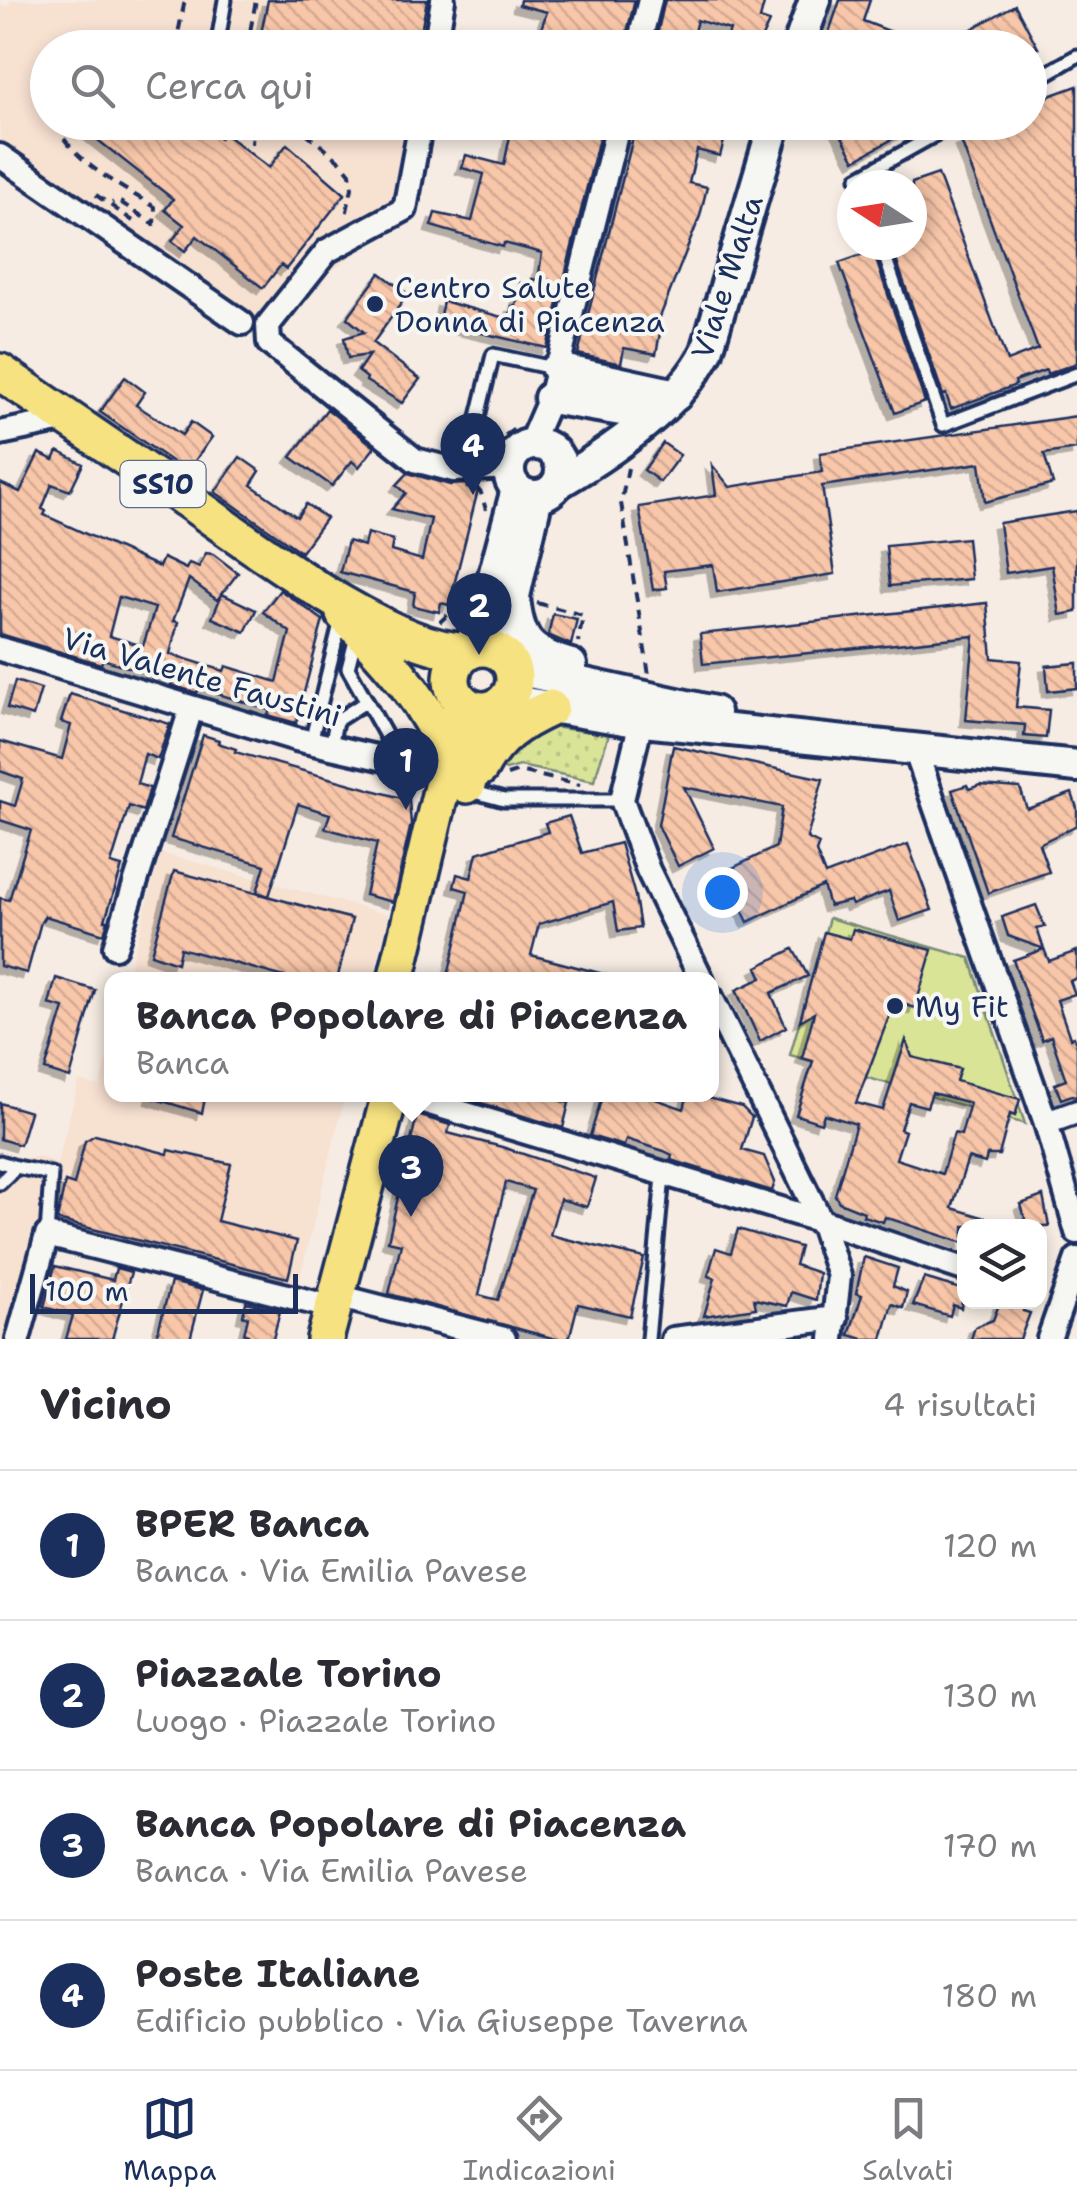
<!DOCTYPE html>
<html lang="it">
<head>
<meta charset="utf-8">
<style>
	:root { --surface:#fff; --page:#f2f2f3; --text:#2b2b33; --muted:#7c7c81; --line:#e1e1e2; --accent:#1b2f5e }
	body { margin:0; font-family:"Shantell Sans",sans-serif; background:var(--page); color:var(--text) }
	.controls { position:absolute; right:30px; bottom:30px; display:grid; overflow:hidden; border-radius:20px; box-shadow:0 5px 15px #0003 }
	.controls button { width:90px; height:90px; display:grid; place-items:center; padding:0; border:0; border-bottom:2px solid var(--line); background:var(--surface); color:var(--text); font:50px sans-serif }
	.compass { position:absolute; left:837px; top:170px; width:90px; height:90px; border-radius:50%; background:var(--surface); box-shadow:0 5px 15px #0003; rotate:282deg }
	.scale { position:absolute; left:30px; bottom:25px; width:268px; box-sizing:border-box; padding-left:10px; border:5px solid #1b2f5e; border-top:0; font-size:28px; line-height:35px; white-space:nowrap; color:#1b2f5e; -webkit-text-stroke:8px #f6f6f2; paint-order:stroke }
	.you { position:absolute; left:722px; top:892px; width:35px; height:35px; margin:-25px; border:8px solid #fff; border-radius:50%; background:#1a73e8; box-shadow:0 0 0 15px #1a73e833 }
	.badge { display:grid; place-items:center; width:65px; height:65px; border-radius:50%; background:var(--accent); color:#fff; font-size:32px; font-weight:700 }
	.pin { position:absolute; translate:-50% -82px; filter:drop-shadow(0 2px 5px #0008) }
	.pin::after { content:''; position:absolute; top:52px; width:35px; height:30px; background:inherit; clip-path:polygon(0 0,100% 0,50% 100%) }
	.popup { position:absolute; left:104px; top:972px; width:615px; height:130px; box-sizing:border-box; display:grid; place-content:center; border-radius:20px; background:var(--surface); filter:drop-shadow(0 2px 8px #0005); font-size:32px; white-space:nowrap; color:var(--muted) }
	.popup b { font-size:38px; color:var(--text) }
	.popup::after { content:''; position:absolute; left:50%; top:100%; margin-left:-20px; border:20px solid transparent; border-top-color:var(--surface) }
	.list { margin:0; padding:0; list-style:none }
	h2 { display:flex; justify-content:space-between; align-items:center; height:130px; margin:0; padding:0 40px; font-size:42px }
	h2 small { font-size:32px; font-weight:400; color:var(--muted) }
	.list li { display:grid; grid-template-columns:65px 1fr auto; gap:30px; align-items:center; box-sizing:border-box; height:150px; padding:0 40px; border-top:2px solid var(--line) }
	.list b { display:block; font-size:38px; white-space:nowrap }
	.list p { margin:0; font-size:32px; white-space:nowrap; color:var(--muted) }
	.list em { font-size:32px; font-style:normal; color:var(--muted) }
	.icon { flex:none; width:55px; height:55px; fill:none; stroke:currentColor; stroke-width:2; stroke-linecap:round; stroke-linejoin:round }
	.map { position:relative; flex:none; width:1077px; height:1339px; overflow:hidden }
	.search { position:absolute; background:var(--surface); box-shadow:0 5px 15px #0003; left:30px; right:30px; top:30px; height:110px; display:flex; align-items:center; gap:25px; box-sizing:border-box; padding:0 35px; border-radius:55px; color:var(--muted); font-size:38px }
	.sheet { height:730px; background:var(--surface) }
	nav { display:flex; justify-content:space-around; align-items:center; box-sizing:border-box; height:140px; border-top:2px solid var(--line); background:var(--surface); font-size:28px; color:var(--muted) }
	nav a { display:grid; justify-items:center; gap:5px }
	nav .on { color:var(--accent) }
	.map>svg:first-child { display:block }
</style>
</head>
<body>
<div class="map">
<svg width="1077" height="1339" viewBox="0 0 1077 1339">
	<defs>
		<pattern id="green-dots" width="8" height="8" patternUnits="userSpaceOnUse" patternTransform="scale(2.5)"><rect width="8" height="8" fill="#d9e497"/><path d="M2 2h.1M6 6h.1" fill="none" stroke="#bac485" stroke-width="1.8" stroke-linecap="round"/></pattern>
		<pattern id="building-back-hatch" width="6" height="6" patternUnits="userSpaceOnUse" patternTransform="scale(2.5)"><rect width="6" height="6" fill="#f8c6a8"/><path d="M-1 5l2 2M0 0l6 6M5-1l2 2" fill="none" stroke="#d4aa93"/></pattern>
		<filter id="shadow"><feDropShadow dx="-6" dy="6" stdDeviation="0" flood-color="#0004"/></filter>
	</defs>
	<rect width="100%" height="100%" fill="#f6ece3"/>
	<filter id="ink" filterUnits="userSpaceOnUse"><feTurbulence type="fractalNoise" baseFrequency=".01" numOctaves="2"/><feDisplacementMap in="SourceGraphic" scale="20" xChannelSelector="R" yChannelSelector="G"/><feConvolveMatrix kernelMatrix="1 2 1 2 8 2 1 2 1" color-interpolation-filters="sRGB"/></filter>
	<g filter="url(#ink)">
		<g fill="#f7e1d1">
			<path d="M12,0H454L445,47L48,48V122L431,123L414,211L259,323L0,148V4L7,7Z"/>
			<path d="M161,853L389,915L373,979L126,980Z"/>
			<path d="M111,1041V1094L345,1095L298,1286L42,1226L6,1339H0V1152L23,1159L39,1156L57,1164L79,1081L100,1086Z"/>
		</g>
		<path fill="url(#green-dots)" stroke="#7a8a7a" stroke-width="2.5" d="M535,725L609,734L594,781L520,766L506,770L501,767Z"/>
		<path fill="#d9e497" stroke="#7a8a7a" stroke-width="2.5" d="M829,918L970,958L1025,1124L790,1055Z"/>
		<g fill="url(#building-back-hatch)" stroke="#1b2f5e" stroke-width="2.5" fill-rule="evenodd" filter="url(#shadow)">
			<path d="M268,0H427L418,48H258Z"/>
			<path d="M520,0H635L623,48H489L495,29L536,43L547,12L519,5Z"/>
			<path d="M665,0H765L760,19L769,22L757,48H724L730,30L697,20L690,48H654Z"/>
			<path d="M840,0H870L863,21L933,48H865L828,35Z"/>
			<path d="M1015,5L1038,48H938Z"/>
			<path d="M1077,86V363L1047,374L1046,370L1015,381L1016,385L951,409L946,394L943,395L891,245H912V183L938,174L1007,361L1038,349L961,141L1014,122H1030V117L1034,115L1030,103Z"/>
			<path d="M75,122H200L220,138L224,133L269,168L287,144L345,194L286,269L281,265L263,288L197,236L185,251L172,241L184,225L165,210L173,199Z"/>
			<path d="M513,122L538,131L540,122H553L570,129L571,122H603L547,348L456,327L440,316L443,301L509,319L512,306H516L520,283L531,287L532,279L538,280L542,253L504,243L503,247L431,226L435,213L472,221L484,174L462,168L466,155L504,165Z"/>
			<path d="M637,122H717L728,126L720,156L697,150L689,183L707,187L700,216L656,327L661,328L656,354L624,348L621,364L578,354Z"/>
			<path d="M834,122H923L855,160Z"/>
			<path d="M873,251L925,402L895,413L839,263Z"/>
			<path d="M380,273L408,294L373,343L420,379L402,403L366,381L367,378L358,371L369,355L348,358L344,338L364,332L347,318Z"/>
			<path d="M125,377L145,392L136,405L182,435L191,422L212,437L187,472L100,412Z"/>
			<path d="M327,409L375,447L359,467L352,461L332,486L291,457Z"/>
			<path d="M1077,416V449L1044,454L1053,484L985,502L980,463L822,486L835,574L717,592L713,565L664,571L667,588L653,590L639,507L716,495L712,465L730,487L822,472L820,453Z"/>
			<path d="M663,443L680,455L660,482L644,470Z"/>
			<path d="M58,451L83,464L70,491L52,484L42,509L46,511L44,515L159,567L163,558L186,569L189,563L199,567L206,553L213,554L238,573L217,600L189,579L173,621L178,622L170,654L224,671L226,666L277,682L290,632L263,612L280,590L323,620L296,723L268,715L270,710L199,688L197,693L171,685L172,681L103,659L101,664L0,634V483L20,492L39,453L54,460ZM119,597L155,608L143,646L109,636Z"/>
			<path d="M240,457L260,471L251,485L297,517L306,504L326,518L301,552L215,492Z"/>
			<path d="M408,473L450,485L466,484L467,488L478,490L449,605L441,603L439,612L413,606L415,592L340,572L348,541L364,546L367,533L393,540L391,551L422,560L431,519L392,509L406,493L397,485Z"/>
			<path d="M1077,511V612L1060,615L1052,566L1006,573L999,523Z"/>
			<path d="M967,538L971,579L890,586L886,546Z"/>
			<path d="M222,594L256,610L245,632L212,618Z"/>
			<path d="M987,603L992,658L1021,661L1016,707L1049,710L1046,738L1024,736L1025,725L966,720L974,636L703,664L700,634Z"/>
			<path d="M553,614L577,619L571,645L548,635Z"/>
			<path d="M1077,663V688L1048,691L1046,666Z"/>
			<path d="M15,681L41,689L33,716L7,708Z"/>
			<path d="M70,694L170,724L158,759L145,754L137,784L150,788L143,811L129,806L111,864L122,867L105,920H108L104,934L45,916L41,922L27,973L0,966V898L9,900L31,830L0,820V801L15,806L23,779L0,771V741L62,759L71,725L61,722Z"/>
			<path d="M203,735L219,740L218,743L236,749L235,752L409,800L411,824L393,902L365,895L377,843L325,828L330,814L298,804L269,896L257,892L265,865L171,838Z"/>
			<path d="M673,746L823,779L807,838L819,844L816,852L825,875L908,844L932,910L899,921L889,891L852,905L850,901L829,906L823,886L748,922L724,872L776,847L782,807L684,787L714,848L678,866L658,825Z"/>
			<path d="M967,785L969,789L980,785L1020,788L1027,809L1072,793L1077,808V825L1039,844L1049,872L988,893L952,790Z"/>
			<path d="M569,816L582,853L620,843L635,896L640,928L618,931L613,902L539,924L531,955L607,975L606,980H447L468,891L454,887L457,874L471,878L477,853L548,832L545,823Z"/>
			<path d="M174,871L352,919L337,980H295L180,948L177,963L151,954Z"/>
			<path d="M1036,905L1045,927L1037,929L1044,949L1008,936L1002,917Z"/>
			<path d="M853,929L932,950L915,1008L895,1001L856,1103L883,1110L906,1040L912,1057L960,1069L956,1081L1020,1099L1015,1116L1010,1114L999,1155H987L985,1163L968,1158L952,1208L1002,1223V1226H964V1243L885,1217L883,1222L863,1216L864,1212L839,1202L835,1195L856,1124L824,1114L821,1123L796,1115L813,1061L802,1058L814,1013L800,1021L824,932L850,939ZM932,1093L970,1103L961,1135L954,1133L942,1174L896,1159L905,1131L900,1129L909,1102L927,1107Z"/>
			<path d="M793,949L808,976L771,993L786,1027L760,1041L736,990L762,978L757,967Z"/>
			<path d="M1044,949L1049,961L1077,951V978L1070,981L1075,994L1057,1000L1070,1038L1074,1037L1077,1046V1097L1072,1095L1061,1099L1055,1084L1066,1080L1051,1036L1042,1040L1013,960Z"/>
			<path d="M56,978L95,990L70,1078L45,1070L64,1008L49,1004Z"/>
			<path d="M153,1094H206L202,1113L152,1098Z"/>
			<path d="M462,1094H535L569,1103L563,1128L462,1097Z"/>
			<path d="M603,1094H641L684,1109L688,1094H693L742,1107L752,1117L742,1150L764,1156L775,1182L772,1191L671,1160L672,1155L664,1151L626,1139L624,1146L590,1136Z"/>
			<path d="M0,1103L30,1112L20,1145L0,1139Z"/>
			<path d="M417,1115L450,1125L448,1133L502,1147L596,1178L587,1207L560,1199L550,1235L644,1258L630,1316L578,1304L569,1339H556L389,1294L401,1244L388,1241ZM506,1182L533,1190L498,1300L479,1295Z"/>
			<path d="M95,1135L168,1154L169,1150L231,1164L217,1221L297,1241L288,1278L57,1220L65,1182L74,1185L85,1141Z"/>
			<path d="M1043,1196L1049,1226H1027L1021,1204Z"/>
			<path d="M738,1229L800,1247L795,1265L819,1273L816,1300L791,1292L787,1306L754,1299L756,1308L704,1316L715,1278L708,1276L716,1248L731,1253Z"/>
			<path d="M864,1257L898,1268L893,1286L907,1292L903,1308L892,1304L882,1339H863L849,1335L862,1295L856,1293Z"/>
			<path d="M55,1266L113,1280L116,1268L131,1272L112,1339H66L73,1315L44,1307Z"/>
			<path d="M924,1278L964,1290L961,1308L953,1305L950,1316L913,1305Z"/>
			<path d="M171,1282L203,1290L190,1339H156Z"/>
			<path d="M246,1302L280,1311L273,1339H247L248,1335L244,1334L248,1317L243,1316Z"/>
			<path d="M1000,1302L1023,1307V1311L1030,1313L1020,1339H971L975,1327L993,1320Z"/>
		</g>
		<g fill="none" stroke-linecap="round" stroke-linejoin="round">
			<defs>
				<g id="lane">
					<path d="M217,48L225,0"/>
					<path d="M1030,83L1077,56"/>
					<path d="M860,185L858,178L958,122"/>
					<path d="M881,245L943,425L1077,374"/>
					<path d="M465,470L493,355L553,368"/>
					<path d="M356,637L348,668L399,759"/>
					<path d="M311,742L341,620"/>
					<path d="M331,747L336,721L367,701"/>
					<path d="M467,790L504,800H622"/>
					<path d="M0,1162L16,1167"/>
					<path d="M0,1183L16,1167L51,1174L47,1235"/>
					<path d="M648,1339L663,1176"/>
				</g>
				<g id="street">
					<path d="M435,48L443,0"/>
					<path d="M638,48L650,0"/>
					<path d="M421,122L405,209L327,251L268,325L269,343L415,460L454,470L509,467"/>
					<path d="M0,156L242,323"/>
					<path d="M0,433L68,419"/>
					<path d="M530,444L550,398L619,122"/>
					<path d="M0,649L296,739L447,773"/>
					<path d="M641,721L622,800L648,870L702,980"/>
					<path d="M915,749L1046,1123L1077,1232"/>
					<path d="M115,947L191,709"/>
					<path d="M711,997L821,1221L839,1276L832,1339"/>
					<path d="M400,1094L821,1221L964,1269"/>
					<path d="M1046,1123L1077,1112"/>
					<path d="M337,1296L504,1339"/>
					<path d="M18,1339L47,1235L315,1303"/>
					<path d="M673,1339L836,1318"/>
					<path d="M1049,1339L1077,1259"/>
				</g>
				<g id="secondary">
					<path d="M798,48L815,0"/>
					<path d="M557,369L676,395"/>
					<path d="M550,398L651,415"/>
					<circle cx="535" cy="470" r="26"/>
					<path d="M558,483C611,452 679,406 707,351L775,122"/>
					<path d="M514,597C518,641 529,653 571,665"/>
					<path d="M469,651L490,591L517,489"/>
					<path d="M501,653L537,496"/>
					<path d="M512,668L714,712"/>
					<path d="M506,700L624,719L1077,766"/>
				</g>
				<g id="primary">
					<path d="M0,372C61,414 122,455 183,497C247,541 393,654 469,651"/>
					<path d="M344,614C388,659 428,702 450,762"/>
					<circle cx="483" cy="679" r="31"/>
					<path d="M480,768C496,737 519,722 550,708"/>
					<path d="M467,785L488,710"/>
					<path d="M396,980L462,702"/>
					<path d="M325,1339L390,1094"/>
				</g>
			</defs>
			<use href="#lane" stroke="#1b2f5e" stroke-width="19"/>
			<use href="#street" stroke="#1b2f5e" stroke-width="30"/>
			<use href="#secondary" stroke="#1b2f5e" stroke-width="38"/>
			<use href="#primary" stroke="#1b2f5e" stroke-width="42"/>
			<g stroke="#1b2f5e" stroke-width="4" stroke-dasharray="10 8" stroke-linecap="butt">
				<path d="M175,48L185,0"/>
				<path d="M247,48L256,0"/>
				<path d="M66,122L62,136C86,169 120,186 155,207L154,224L117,200L112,203"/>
				<path d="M248,122L253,129L252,144"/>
				<path d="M272,122L300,128L341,162L350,173L352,188L346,216"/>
				<path d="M96,195L133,221"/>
				<path d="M495,450L503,437L516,428"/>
				<path d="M628,468L621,503L649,675"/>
				<path d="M476,487L481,493L486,510"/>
				<path d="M537,603L583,615L578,642"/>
				<path d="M440,622L458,605"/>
				<path d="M507,775L519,771L580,785"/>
			</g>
			<use href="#lane" stroke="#f6f6f2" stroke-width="11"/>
			<use href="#street" stroke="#f6f6f2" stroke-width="22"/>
			<use href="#secondary" stroke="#f6f6f2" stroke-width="30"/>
			<use href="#primary" stroke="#f7e281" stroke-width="35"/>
		</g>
	</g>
	<g fill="#1b2f5e" stroke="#f6f6f2" stroke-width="4">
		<circle cx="375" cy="304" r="10"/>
		<circle cx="895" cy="1006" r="10"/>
	</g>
	<g text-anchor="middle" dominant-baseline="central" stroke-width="8" stroke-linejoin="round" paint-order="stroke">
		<rect fill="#f6f6f2" stroke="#5d6b8a" stroke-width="2.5" x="120.5" y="461" width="85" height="46" rx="8"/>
		<g font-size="28" font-weight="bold" fill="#1b2f5e">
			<text x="163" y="484">SS10</text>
		</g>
		<g font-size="30" fill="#1b2f5e" stroke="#f6f6f2">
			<text transform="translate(727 277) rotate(-72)">Viale Malta</text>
			<text transform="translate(202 677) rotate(16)">Via Valente Faustini</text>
		</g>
		<g font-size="30" fill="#1b2f5e" stroke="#f6f6f2" text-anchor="start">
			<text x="395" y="287">Centro Salute<tspan x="395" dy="34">Donna di Piacenza</tspan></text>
			<text x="915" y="1006">My Fit</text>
		</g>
	</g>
</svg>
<div class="controls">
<button><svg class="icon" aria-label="layers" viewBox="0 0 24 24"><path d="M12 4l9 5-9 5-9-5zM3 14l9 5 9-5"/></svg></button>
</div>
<svg class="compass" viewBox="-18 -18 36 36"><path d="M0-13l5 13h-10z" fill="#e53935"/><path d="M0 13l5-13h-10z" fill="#7c7c81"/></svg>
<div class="scale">100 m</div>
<div class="you"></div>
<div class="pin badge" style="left:406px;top:810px">1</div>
<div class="pin badge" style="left:479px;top:655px">2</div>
<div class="pin badge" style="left:411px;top:1217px">3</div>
<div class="popup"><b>Banca Popolare di Piacenza</b>Banca</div>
<div class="pin badge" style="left:473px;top:495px">4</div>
<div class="search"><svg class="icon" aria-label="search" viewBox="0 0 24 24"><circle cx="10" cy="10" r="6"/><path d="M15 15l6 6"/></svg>Cerca qui</div>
</div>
<section class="sheet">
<h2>Vicino<small>4 risultati</small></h2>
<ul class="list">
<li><span class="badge">1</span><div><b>BPER Banca</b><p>Banca · Via Emilia Pavese</p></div><em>120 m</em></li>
<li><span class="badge">2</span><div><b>Piazzale Torino</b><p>Luogo · Piazzale Torino</p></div><em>130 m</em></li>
<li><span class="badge">3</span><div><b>Banca Popolare di Piacenza</b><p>Banca · Via Emilia Pavese</p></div><em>170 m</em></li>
<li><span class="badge">4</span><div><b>Poste Italiane</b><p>Edificio pubblico · Via Giuseppe Taverna</p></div><em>180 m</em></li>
</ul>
</section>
<nav>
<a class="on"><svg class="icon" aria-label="map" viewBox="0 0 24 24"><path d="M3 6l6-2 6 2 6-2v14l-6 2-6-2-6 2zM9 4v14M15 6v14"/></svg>Mappa</a>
<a><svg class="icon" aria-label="directions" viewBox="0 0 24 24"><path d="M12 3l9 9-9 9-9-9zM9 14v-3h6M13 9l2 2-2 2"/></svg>Indicazioni</a>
<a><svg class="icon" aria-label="saved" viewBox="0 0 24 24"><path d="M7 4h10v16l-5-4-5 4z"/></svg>Salvati</a>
</nav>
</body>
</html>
